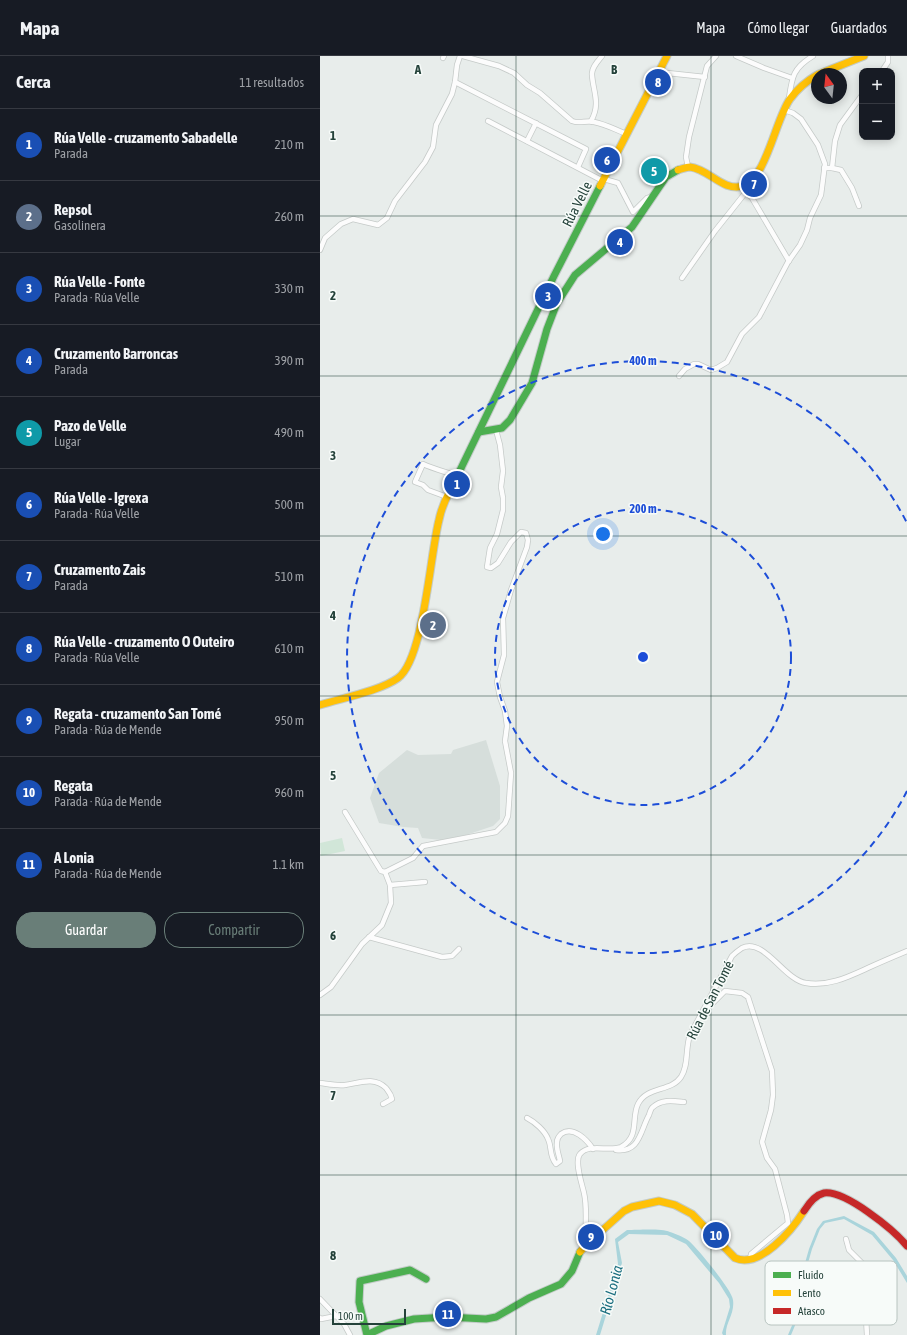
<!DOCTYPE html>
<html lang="es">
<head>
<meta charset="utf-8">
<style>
	:root { --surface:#171b24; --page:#20242c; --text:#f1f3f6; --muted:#9ea1a6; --line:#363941; --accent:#697e78 }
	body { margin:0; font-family:"Asap Condensed",sans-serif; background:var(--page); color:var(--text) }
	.controls { position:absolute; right:12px; top:12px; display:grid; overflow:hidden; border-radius:8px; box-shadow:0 2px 10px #0003 }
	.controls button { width:36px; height:36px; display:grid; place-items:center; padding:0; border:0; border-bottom:1px solid var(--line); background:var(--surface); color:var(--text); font:20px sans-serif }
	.compass { position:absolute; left:491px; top:12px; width:36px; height:36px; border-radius:50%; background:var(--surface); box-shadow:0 2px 10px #0003; rotate:345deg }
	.scale { position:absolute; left:12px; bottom:10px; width:74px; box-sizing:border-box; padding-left:4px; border:2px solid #24423a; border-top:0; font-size:11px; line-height:14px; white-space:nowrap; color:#24423a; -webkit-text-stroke:3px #f7fbf9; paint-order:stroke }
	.you { position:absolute; left:283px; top:478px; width:14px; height:14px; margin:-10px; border:3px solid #fff; border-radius:50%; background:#1a73e8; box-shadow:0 0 0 6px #1a73e833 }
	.badge { display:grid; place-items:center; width:26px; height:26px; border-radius:50%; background:var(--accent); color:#fff; font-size:13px; font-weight:700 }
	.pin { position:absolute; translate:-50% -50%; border:2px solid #fff; box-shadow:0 1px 4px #0006 }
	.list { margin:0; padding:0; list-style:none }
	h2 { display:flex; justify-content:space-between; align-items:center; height:52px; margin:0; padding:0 16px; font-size:17px }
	h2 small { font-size:13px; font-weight:400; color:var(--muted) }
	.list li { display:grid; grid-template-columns:26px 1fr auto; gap:12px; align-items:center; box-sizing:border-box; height:72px; padding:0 16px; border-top:1px solid var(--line) }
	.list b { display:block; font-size:15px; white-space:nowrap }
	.list p { margin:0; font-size:13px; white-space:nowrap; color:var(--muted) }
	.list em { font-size:13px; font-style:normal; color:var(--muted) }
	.actions { display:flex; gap:8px; padding:12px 16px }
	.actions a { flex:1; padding:9px 0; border:1px solid var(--accent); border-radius:16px; text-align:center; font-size:14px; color:var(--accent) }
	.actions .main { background:var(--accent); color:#fff }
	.map { position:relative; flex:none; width:587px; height:1279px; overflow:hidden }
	header { display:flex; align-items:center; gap:24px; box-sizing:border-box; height:56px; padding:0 20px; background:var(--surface); border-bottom:1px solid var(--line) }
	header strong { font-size:19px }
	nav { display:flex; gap:22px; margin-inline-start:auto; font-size:14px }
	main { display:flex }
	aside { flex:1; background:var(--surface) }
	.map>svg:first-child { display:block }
</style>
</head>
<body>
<header>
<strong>Mapa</strong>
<nav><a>Mapa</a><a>Cómo llegar</a><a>Guardados</a></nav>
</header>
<main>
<aside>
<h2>Cerca<small>11 resultados</small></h2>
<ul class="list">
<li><span class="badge" style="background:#1a4fb4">1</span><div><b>Rúa Velle - cruzamento Sabadelle</b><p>Parada</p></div><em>210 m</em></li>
<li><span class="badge" style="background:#5c6f8a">2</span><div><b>Repsol</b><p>Gasolinera</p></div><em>260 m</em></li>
<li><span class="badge" style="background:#1a4fb4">3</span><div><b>Rúa Velle - Fonte</b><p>Parada · Rúa Velle</p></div><em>330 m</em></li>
<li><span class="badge" style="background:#1a4fb4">4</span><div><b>Cruzamento Barroncas</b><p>Parada</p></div><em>390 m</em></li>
<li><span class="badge" style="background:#0f9aa8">5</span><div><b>Pazo de Velle</b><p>Lugar</p></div><em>490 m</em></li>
<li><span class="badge" style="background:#1a4fb4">6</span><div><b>Rúa Velle - Igrexa</b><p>Parada · Rúa Velle</p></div><em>500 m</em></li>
<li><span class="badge" style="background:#1a4fb4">7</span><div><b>Cruzamento Zais</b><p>Parada</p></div><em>510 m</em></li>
<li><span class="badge" style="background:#1a4fb4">8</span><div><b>Rúa Velle - cruzamento O Outeiro</b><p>Parada · Rúa Velle</p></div><em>610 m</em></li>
<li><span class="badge" style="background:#1a4fb4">9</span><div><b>Regata - cruzamento San Tomé</b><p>Parada · Rúa de Mende</p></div><em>950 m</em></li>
<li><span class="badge" style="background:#1a4fb4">10</span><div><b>Regata</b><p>Parada · Rúa de Mende</p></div><em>960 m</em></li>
<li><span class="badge" style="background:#1a4fb4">11</span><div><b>A Lonia</b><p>Parada · Rúa de Mende</p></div><em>1.1 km</em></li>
</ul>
<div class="actions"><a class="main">Guardar</a><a>Compartir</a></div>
</aside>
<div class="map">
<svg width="587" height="1279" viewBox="0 0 587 1279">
	<rect width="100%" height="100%" fill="#e8edeb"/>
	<path fill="#d6dedb" d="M166,684L180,730V763L173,770L146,779L121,784L102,782L98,772L83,771L59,767L50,742L59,717L87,694L98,699L131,698L133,694Z"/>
	<path fill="#d1e6d8" d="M22,782L25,795L1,800L0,787Z"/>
	<g fill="#a9d4db">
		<path d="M524,1160L554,1176L576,1202L587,1220V1227L573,1204L552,1179L524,1163L505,1167L500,1173L492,1193L482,1228L479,1260L471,1279H468L476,1260L479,1228L489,1193L497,1173L503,1165Z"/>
		<path d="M307,1174C318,1174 341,1172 350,1176C356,1178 364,1181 369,1185C378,1193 412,1234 413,1244C415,1258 405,1267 406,1279H403L402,1277L410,1251L409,1243L399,1227L366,1188L347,1179L309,1178L298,1186L302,1207L280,1279H276L298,1208L295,1183Z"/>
	</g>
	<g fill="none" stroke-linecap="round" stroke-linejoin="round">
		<defs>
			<g id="street">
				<path d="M140,0L137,9L135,26L266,93L258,111"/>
				<path d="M143,0L179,10L194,17L207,29L220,37L252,65C260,68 267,64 274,66C285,68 296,74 307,78"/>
				<path d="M416,0L444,12L472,22"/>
				<path d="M123,2L124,0"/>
				<path d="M562,15L568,6V0"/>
				<path d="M338,16L385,21"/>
				<path d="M469,42C472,21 473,12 493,0"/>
				<path d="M168,65L283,125"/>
				<path d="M271,65C281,48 273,35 272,19C271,12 278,5 282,0"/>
				<path d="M207,85L216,67"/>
				<path d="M368,111L366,101L369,81L387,10L396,0"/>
				<path d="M504,112H512L521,114L532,132L539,150"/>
				<path d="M512,112L515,85L520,69L542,39"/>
				<path d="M284,123L298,127L313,156L327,142L332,141"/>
				<path d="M424,134L432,142L469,205"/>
				<path d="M0,194L5,182L21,168L33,163L58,169L67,162L75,145L105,106L113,91L116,69L132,38L135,26"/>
				<path d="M362,222L395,175L426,136"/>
				<path d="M359,320L365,313L374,308H378L391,314L397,312L407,306L422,278L439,261L468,206L480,189L487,174L490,162L501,139L505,108L498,89L481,63L473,57L464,54"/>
				<path d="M127,441L108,434L103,429L95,426L103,408C114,413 126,416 137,420"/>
				<path d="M65,816L93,802L103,790L176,776L185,767L188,760L191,717L185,685L187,670L185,655L180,641L177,626L184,599L183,562L191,534L207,491L208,484L206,477L201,476L191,486L178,507L171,512L167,511L170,492L177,478L183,454V442L181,431L183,415L180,389L176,374"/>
				<path d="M70,829L105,826"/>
				<path d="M49,881L122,901L132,900L139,893"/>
				<path d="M0,939L11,931L42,888L62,869L71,847L70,829L65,816L61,815L25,756"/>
				<path d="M383,957L405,935L422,937L428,941L452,1015L453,1039L451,1054L442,1086L447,1102L455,1113L467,1159L468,1167L431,1198L430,1204"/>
				<path d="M0,1027C8,1028 17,1030 25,1029C39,1027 54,1020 66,1032C69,1036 71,1038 72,1043L63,1048"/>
				<path d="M207,1062C215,1066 225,1075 228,1083C232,1091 229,1100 236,1108L240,1105C239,1099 236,1093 237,1086C237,1083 239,1080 241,1078C253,1069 267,1084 273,1093"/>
				<path d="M296,1094C320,1097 320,1075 329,1059C330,1056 331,1052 333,1051C342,1043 353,1045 364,1046"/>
				<path d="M526,1183L529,1194L549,1214L552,1220V1230L547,1251L546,1262L547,1279"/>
				<path d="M267,1188C264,1171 268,1154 264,1137C262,1128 254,1105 260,1098C269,1087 289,1096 301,1091C320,1081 311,1062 318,1048C327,1030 351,1036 361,1021C369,1009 365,993 370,979L412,900C415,897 419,894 422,892C444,881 464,924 486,927C509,931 530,920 550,911C563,905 575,900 587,895"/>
				<path d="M0,1243L24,1268L30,1279"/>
				<path d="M0,1262L1,1263L16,1260"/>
			</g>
			<g id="fast">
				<path d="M159,376L182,372L190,364L212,327L227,273L237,247L255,219L312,171L346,121L358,114"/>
				<path d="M130,435L234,220L280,130"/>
				<path d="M106,1223L90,1214L40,1225L39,1246L47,1279L66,1270L94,1263L127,1261L166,1263L176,1261L209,1242L241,1228L252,1215L260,1196"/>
			</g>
			<g id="slow">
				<path d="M499,18L544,0"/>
				<path d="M358,114C362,113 366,111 370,111C389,113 403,136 423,130C446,123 456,62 470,43C478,32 485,26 497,19"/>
				<path d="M280,130L347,0"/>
				<path d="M0,649C22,642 60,635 78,622C104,603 110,498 119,464C121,454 125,444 130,435"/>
				<path d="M260,1196L267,1188L304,1155L312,1151L339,1145L355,1149L372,1158L415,1202C440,1213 472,1174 484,1155"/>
			</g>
			<path id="jam" d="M484,1155C489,1147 495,1139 504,1137C525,1134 574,1174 587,1190"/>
		</defs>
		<use href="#street" stroke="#c5cac8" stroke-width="6"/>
		<use href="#fast" stroke="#c3cbc8" stroke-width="9"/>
		<use href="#slow" stroke="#c3cbc8" stroke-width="9"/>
		<use href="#jam" stroke="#c3cbc8" stroke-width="9"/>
		<use href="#street" stroke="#fcfcfc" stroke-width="4.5"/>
		<use href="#fast" stroke="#4caf50" stroke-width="7"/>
		<use href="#slow" stroke="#ffc107" stroke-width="7"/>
		<use href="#jam" stroke="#c62828" stroke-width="7"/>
	</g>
	<path fill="none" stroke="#24423a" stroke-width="1" stroke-opacity="0.55" d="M196,0V1279M391,0V1279M0,160H587M0,320H587M0,480H587M0,640H587M0,799H587M0,959H587M0,1119H587"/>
	<g fill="none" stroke="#1d4ed8" stroke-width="2" stroke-dasharray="7 5">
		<circle cx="323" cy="601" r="148"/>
		<path d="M587 735A296 296 0 1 1 587 467"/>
	</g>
	<g text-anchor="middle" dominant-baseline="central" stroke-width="3" stroke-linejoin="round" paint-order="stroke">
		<g font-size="14" fill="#24423a" stroke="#f7fbf9">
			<text transform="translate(257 148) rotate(-63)">Rúa Velle</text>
			<text transform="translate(390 944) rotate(-63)">Rúa de San Tomé</text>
		</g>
		<g font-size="15" font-style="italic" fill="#1c6f80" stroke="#f7fbf9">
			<text transform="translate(291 1234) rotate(-75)">Río Lonia</text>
		</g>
	</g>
	<rect x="445" y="1205" width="132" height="64" rx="6" fill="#f7fbf9" stroke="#b8c4c0" stroke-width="1"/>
	<rect x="453" y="1216" width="18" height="6" fill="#4caf50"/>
	<rect x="453" y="1234" width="18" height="6" fill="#ffc107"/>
	<rect x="453" y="1252" width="18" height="6" fill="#c62828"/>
	<g font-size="11" fill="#24423a">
		<text x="478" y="1223">Fluido</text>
		<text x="478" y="1241">Lento</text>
		<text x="478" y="1259">Atasco</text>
	</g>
	<g font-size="13" text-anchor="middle" font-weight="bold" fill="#24423a" stroke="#f7fbf9" stroke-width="3" stroke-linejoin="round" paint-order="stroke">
		<text x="98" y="18">A</text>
		<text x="294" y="18">B</text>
		<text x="13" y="84">1</text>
		<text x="13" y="244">2</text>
		<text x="13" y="404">3</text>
		<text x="13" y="564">4</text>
		<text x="13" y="724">5</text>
		<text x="13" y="884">6</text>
		<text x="13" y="1044">7</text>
		<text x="13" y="1204">8</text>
	</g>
	<circle cx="323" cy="601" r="6" fill="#1d4ed8" stroke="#f7fbf9" stroke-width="2"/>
	<g font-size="12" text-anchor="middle" font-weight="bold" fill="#1d4ed8" stroke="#f7fbf9" stroke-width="3" stroke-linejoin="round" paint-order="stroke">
		<text x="323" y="309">400 m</text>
		<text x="323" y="457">200 m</text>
	</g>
</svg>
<div class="controls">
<button>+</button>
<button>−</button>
</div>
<svg class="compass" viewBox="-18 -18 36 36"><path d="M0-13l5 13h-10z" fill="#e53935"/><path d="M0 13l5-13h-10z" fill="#9ea1a6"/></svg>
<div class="scale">100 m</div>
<div class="you"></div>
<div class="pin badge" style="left:137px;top:428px;background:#1a4fb4">1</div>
<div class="pin badge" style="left:113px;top:569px;background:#5c6f8a">2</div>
<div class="pin badge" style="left:228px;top:240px;background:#1a4fb4">3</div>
<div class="pin badge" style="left:300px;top:186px;background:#1a4fb4">4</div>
<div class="pin badge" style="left:334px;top:115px;background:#0f9aa8">5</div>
<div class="pin badge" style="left:287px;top:104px;background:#1a4fb4">6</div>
<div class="pin badge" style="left:434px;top:128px;background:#1a4fb4">7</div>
<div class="pin badge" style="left:338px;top:26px;background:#1a4fb4">8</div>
<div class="pin badge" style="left:271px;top:1181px;background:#1a4fb4">9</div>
<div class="pin badge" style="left:396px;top:1179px;background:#1a4fb4">10</div>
<div class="pin badge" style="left:128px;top:1258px;background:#1a4fb4">11</div>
</div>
</main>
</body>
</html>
